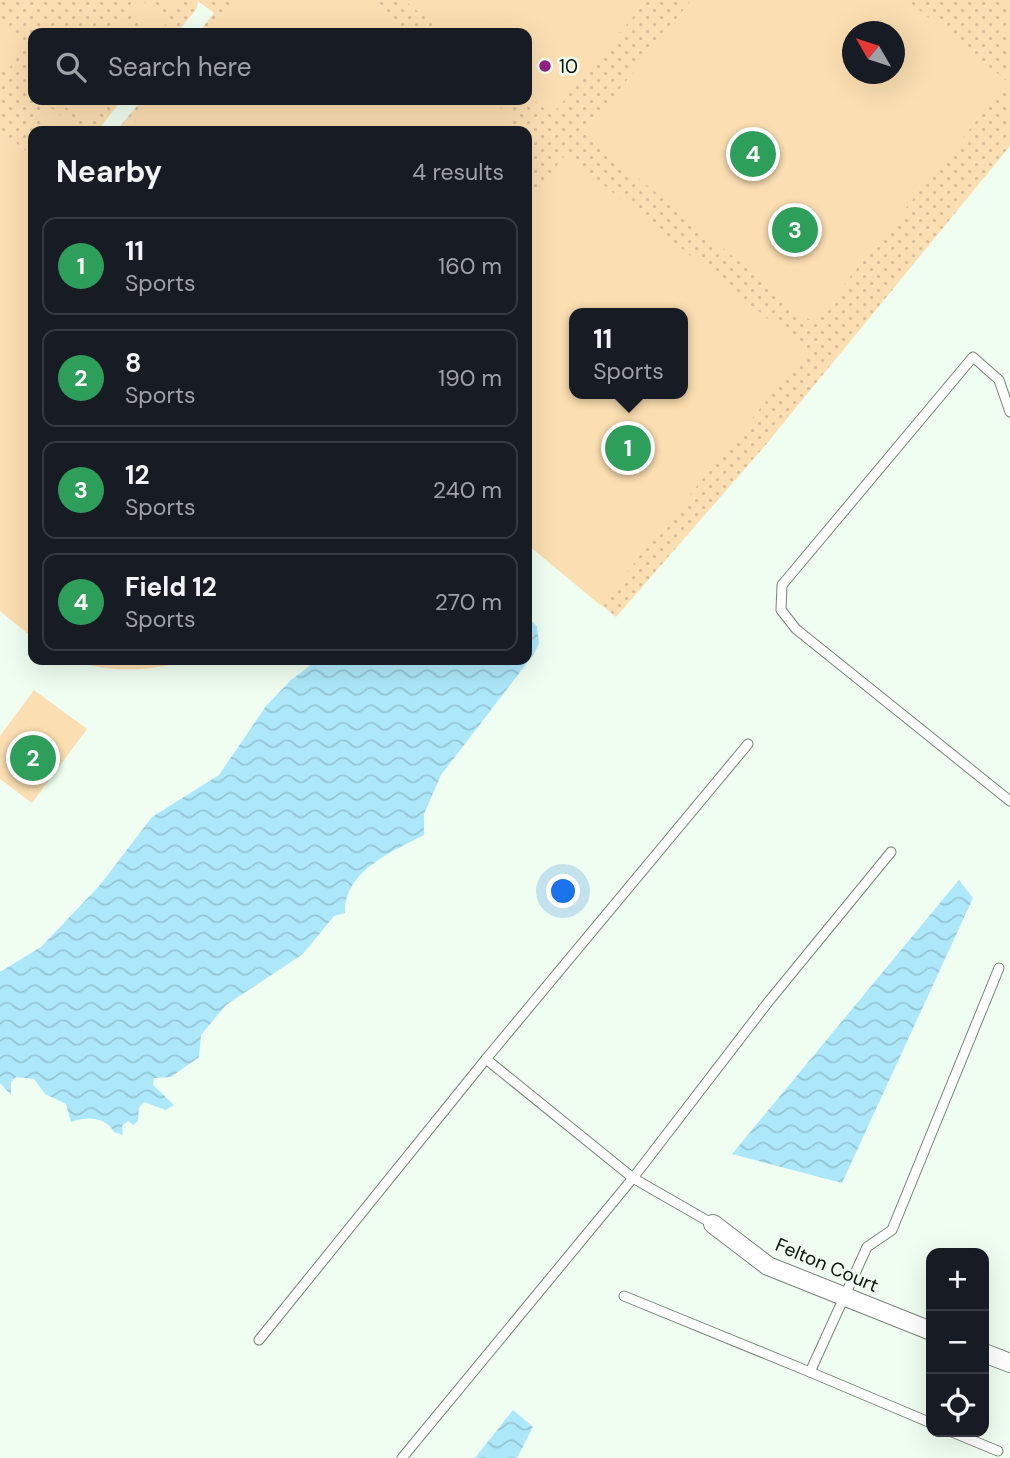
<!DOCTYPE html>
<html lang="en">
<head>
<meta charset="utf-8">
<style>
	:root { --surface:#171b24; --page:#20242c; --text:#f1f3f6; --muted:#9ea1a6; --line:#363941; --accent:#c694c2 }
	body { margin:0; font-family:"DM Sans",sans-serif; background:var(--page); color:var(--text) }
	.controls { position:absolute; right:21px; bottom:21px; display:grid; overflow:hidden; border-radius:14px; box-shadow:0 7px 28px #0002 }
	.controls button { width:63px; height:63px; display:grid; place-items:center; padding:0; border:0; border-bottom:2px solid var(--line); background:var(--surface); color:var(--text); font:35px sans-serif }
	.compass { position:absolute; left:842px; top:21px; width:63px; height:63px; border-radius:50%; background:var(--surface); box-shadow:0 7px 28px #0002; rotate:309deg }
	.you { position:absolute; left:564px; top:892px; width:24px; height:24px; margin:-18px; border:5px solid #fff; border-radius:50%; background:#1a73e8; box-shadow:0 0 0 10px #1a73e833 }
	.badge { display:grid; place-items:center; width:46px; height:46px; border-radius:50%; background:var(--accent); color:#fff; font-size:23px; font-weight:700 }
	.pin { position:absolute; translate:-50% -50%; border:4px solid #fff; box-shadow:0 2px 7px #0006 }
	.popup { position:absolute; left:569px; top:308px; width:119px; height:91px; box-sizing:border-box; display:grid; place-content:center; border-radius:14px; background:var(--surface); filter:drop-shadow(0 2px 5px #0005); font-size:23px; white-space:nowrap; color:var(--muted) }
	.popup b { font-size:26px; color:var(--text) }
	.popup::after { content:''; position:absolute; left:50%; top:100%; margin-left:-14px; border:14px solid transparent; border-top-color:var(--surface) }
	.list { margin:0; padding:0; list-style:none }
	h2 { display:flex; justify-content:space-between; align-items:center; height:91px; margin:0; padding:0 28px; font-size:30px }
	h2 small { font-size:23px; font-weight:400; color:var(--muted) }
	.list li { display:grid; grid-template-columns:46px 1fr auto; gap:21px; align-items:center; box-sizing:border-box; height:98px; margin:0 14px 14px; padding:0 14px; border:2px solid var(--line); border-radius:14px }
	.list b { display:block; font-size:26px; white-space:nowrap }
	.list p { margin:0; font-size:23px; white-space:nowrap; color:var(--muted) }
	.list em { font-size:23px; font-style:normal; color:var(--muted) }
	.icon { flex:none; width:38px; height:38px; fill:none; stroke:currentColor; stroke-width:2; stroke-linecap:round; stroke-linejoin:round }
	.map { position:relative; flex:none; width:1010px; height:1458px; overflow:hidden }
	.search { position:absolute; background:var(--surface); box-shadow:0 7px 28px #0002; left:28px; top:28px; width:504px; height:77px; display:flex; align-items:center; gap:18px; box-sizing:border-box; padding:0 24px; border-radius:14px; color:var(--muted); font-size:26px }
	.panel { position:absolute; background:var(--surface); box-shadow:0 7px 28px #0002; left:28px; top:126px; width:504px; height:539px; border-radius:14px }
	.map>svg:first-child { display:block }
</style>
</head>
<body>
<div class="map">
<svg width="1010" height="1458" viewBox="0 0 1010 1458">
	<defs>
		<pattern id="park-dots" width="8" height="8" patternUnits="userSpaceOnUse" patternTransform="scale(1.75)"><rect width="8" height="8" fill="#fbdeb1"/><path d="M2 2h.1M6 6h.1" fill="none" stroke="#d6bd97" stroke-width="1.8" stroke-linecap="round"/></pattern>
		<pattern id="water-waves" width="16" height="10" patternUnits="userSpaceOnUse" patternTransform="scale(1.75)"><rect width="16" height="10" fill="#ade8fa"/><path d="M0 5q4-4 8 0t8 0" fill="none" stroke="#94c6d5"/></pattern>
	</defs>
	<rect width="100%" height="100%" fill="#effef1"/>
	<path fill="url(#park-dots)" fill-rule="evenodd" d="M0,0H1010V146L763,448L616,617L527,544V131H116L142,100H527V33H198L214,13L198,1L197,8L177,33H33V100H122L97,131H33V157L0,130ZM852,32H894V74H852ZM574,313H682V394H574Z"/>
	<g fill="#fbdeb1" fill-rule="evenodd">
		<path d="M134,0H141L168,22L158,33H153L125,11Z"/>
		<path d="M157,0H185L174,14Z"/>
		<path d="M234,0H367L408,33H207Z"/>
		<path d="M404,0H647L552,115L536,102L532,106L524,100H527V33H444Z"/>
		<path d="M691,0H907L1008,82L813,323L584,133ZM852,32H894V74H852Z"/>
		<path d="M120,19L138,33H108Z"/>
		<path d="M0,24L27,46L8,70L0,63Z"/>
		<path d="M57,100H86L97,108L85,123Z"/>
		<path d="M154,100H491L513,117L501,131H128Z"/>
		<path d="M49,106L79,130L78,131H52L38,120Z"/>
		<path d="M0,130L33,157V638L0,611Z"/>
		<path d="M566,154L807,351L600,605L527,544V202ZM574,313H682V394H574Z"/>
		<path d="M73,660H186C155,672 103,673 73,660Z"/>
		<path d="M34,690L87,729L32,803L0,779V736Z"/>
	</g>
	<g fill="url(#water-waves)">
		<path d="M527,617L537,626L539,643L534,654L441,775L424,814V835C393,851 344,871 345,913L334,916L303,954L226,1005L201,1035L199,1057L171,1077L154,1078L153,1085L174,1105L166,1110L144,1102L139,1108L138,1121L133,1125L128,1121L122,1126L123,1135L114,1132C105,1117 88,1116 71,1122L66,1104L45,1094L34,1079L16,1077L11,1082V1095L0,1083V972L41,947L100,885L152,817L219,775L266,706L290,681L317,660H527Z"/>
		<path d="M959,880L973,898L842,1183L732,1154Z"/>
		<path d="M513,1410L533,1427L517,1458H475Z"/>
	</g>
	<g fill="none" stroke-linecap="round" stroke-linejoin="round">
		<defs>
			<g id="service">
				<path d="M1010,412L999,380L973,357L782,585L781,610L796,629L1010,801"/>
				<path d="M713,1224L633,1178L769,1001L891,852"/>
				<path d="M624,1296L810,1372L867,1247L892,1230L999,968"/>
				<path d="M259,1340L486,1059"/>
				<path d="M810,1372L931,1423"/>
				<path d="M952,1432L998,1451"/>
				<path d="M402,1458L633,1178L486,1059L748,744"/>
			</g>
			<g id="minor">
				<path d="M713,1224L768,1266L931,1331"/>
				<path d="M984,1353L1010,1363"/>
			</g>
		</defs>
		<use href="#service" stroke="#758576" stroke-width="11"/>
		<use href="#minor" stroke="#758576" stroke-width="20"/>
		<use href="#service" stroke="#fff" stroke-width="9"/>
		<use href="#minor" stroke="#fff" stroke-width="18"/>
	</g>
	<circle fill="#912182" stroke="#effef1" stroke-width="2.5" cx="545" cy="66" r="7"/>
	<g text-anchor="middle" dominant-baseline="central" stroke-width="5" stroke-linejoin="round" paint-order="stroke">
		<g font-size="19" fill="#0b110c" stroke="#effef1" text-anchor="start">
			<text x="559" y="66">10</text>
		</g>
		<g font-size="19" fill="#0b110c" stroke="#effef1">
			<text transform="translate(827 1265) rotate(23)">Felton Court</text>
		</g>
	</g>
</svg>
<div class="controls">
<button>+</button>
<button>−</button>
<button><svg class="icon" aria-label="locate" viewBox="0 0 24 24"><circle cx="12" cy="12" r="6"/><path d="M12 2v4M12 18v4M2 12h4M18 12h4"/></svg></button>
</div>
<svg class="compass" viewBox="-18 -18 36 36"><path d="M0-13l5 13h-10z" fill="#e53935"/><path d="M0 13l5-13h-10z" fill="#9ea1a6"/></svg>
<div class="you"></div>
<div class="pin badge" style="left:628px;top:448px;background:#2e9e5b">1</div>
<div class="popup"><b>11</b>Sports</div>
<div class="pin badge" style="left:33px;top:758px;background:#2e9e5b">2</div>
<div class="pin badge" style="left:795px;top:230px;background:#2e9e5b">3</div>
<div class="pin badge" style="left:753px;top:154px;background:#2e9e5b">4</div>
<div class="search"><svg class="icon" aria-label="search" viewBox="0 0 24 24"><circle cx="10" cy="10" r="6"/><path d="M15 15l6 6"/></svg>Search here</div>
<section class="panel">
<h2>Nearby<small>4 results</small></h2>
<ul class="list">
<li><span class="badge" style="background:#2e9e5b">1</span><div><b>11</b><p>Sports</p></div><em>160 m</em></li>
<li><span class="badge" style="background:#2e9e5b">2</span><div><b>8</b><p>Sports</p></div><em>190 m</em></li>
<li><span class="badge" style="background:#2e9e5b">3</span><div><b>12</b><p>Sports</p></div><em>240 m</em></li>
<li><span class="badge" style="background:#2e9e5b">4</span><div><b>Field 12</b><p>Sports</p></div><em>270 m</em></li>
</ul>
</section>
</div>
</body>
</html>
